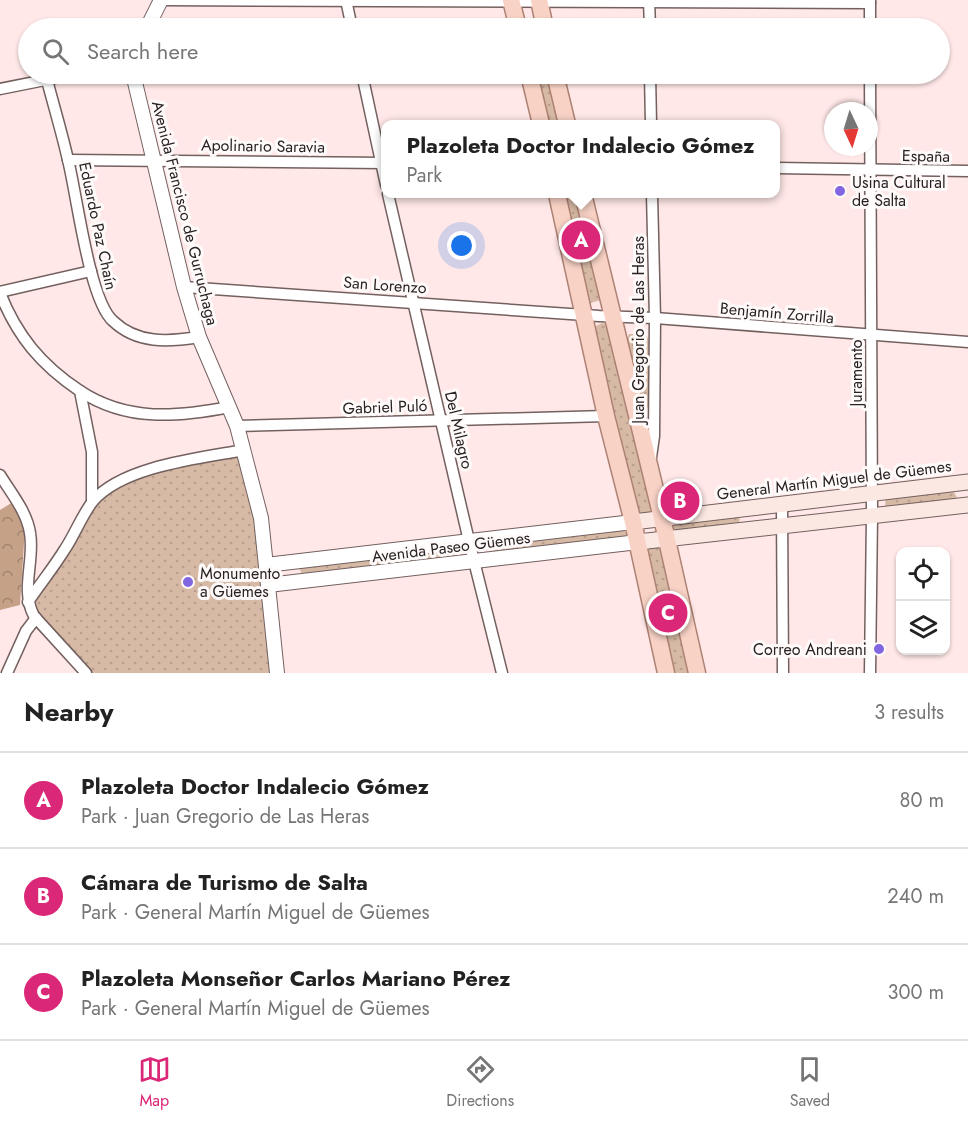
<!DOCTYPE html>
<html lang="en">
<head>
<meta charset="utf-8">
<style>
	:root { --surface:#fff; --page:#f6f6f6; --text:#222; --muted:#767676; --line:#e0e0e0; --accent:#db2777 }
	body { margin:0; font-family:Jost,sans-serif; background:var(--page); color:var(--text) }
	.controls { position:absolute; right:18px; bottom:18px; display:grid; overflow:hidden; border-radius:12px; box-shadow:0 2px 4px #0004 }
	.controls button { width:54px; height:54px; display:grid; place-items:center; padding:0; border:0; border-bottom:2px solid var(--line); background:var(--surface); color:var(--text); font:30px sans-serif }
	.compass { position:absolute; left:824px; top:102px; width:54px; height:54px; border-radius:50%; background:var(--surface); box-shadow:0 2px 4px #0004; rotate:176deg }
	.you { position:absolute; left:462px; top:246px; width:21px; height:21px; margin:-15px; border:4px solid #fff; border-radius:50%; background:#1a73e8; box-shadow:0 0 0 9px #1a73e833 }
	.badge { display:grid; place-items:center; width:39px; height:39px; border-radius:50%; background:var(--accent); color:#fff; font-size:20px; font-weight:700 }
	.pin { position:absolute; translate:-50% -50%; border:3px solid #fff; box-shadow:0 2px 6px #0006 }
	.popup { position:absolute; left:381px; top:120px; width:399px; height:78px; box-sizing:border-box; display:grid; place-content:center; border-radius:12px; background:var(--surface); filter:drop-shadow(0 2px 4px #0005); font-size:20px; white-space:nowrap; color:var(--muted) }
	.popup b { font-size:22px; color:var(--text) }
	.popup::after { content:''; position:absolute; left:50%; top:100%; margin-left:-12px; border:12px solid transparent; border-top-color:var(--surface) }
	.list { margin:0; padding:0; list-style:none }
	h2 { display:flex; justify-content:space-between; align-items:center; height:78px; margin:0; padding:0 24px; font-size:26px }
	h2 small { font-size:20px; font-weight:400; color:var(--muted) }
	.list li { display:grid; grid-template-columns:39px 1fr auto; gap:18px; align-items:center; box-sizing:border-box; height:96px; padding:0 24px; border-top:2px solid var(--line) }
	.list b { display:block; font-size:22px; white-space:nowrap }
	.list p { margin:0; font-size:20px; white-space:nowrap; color:var(--muted) }
	.list em { font-size:20px; font-style:normal; color:var(--muted) }
	.icon { flex:none; width:33px; height:33px; fill:none; stroke:currentColor; stroke-width:2; stroke-linecap:round; stroke-linejoin:round }
	.map { position:relative; flex:none; width:968px; height:673px; overflow:hidden }
	.search { position:absolute; background:var(--surface); box-shadow:0 2px 4px #0004; left:18px; right:18px; top:18px; height:66px; display:flex; align-items:center; gap:15px; box-sizing:border-box; padding:0 21px; border-radius:33px; color:var(--muted); font-size:22px }
	.sheet { height:366px; background:var(--surface) }
	nav { display:flex; justify-content:space-around; align-items:center; box-sizing:border-box; height:84px; border-top:2px solid var(--line); background:var(--surface); font-size:16px; color:var(--muted) }
	nav a { display:grid; justify-items:center; gap:3px }
	nav .on { color:var(--accent) }
	.map>svg:first-child { display:block }
</style>
</head>
<body>
<div class="map">
<svg width="968" height="673" viewBox="0 0 968 673">
	<defs>
		<pattern id="grass-dots" width="8" height="8" patternUnits="userSpaceOnUse" patternTransform="scale(1.5)"><rect width="8" height="8" fill="#d7baa5"/><path d="M2 2h.1M6 6h.1" fill="none" stroke="#b9a08e" stroke-width="1.8" stroke-linecap="round"/></pattern>
		<pattern id="forest-crowns" width="20" height="18" patternUnits="userSpaceOnUse" patternTransform="scale(1.5)"><rect width="20" height="18" fill="#c5a187"/><path d="M2 6a3 3 0 1 1 6 0M12 15a3 3 0 1 1 6 0" fill="none" stroke="#a0836e"/></pattern>
	</defs>
	<rect width="100%" height="100%" fill="#ffe8e7"/>
	<g fill="url(#grass-dots)">
		<path d="M535,74H551L563,124H547Z"/>
		<path d="M563,194H578L601,300L587,304Z"/>
		<path d="M602,323L607,324L653,510L650,512L641,514L636,510L594,330L596,326Z"/>
		<path d="M629,334H645L649,340L650,405L648,408L643,405L627,339Z"/>
		<path d="M244,450L262,522L277,673H86L32,606L34,597L92,502L125,480Z"/>
		<path d="M953,491L957,497L954,499L888,507L885,505L886,499Z"/>
		<path d="M738,516L740,520L738,524L670,532L669,524Z"/>
		<path d="M623,529L627,535L625,537L493,552L489,550V546L492,544Z"/>
		<path d="M658,547L663,550L692,673H673L645,553L648,549Z"/>
		<path d="M452,549L455,554L452,557L302,574L299,568Z"/>
	</g>
	<path fill="url(#forest-crowns)" d="M13,502L25,528L20,605L0,610V510Z"/>
	<g fill="none" stroke-linecap="round" stroke-linejoin="round">
		<defs>
			<g id="minor">
				<path d="M161,0L870,3"/>
				<path d="M346,0L352,28"/>
				<path d="M649,0L650,28"/>
				<path d="M870,0V28"/>
				<path d="M362,74L386,185"/>
				<path d="M650,74L651,124"/>
				<path d="M870,74L872,515L870,673"/>
				<path d="M47,80C54,107 62,133 68,160C77,195 89,300 113,321C137,344 168,342 199,337"/>
				<path d="M0,89L75,74"/>
				<path d="M68,160L386,163"/>
				<path d="M776,168L968,171"/>
				<path d="M388,194L469,541L502,673"/>
				<path d="M184,287L599,316L655,318L968,342"/>
				<path d="M0,292L91,271"/>
				<path d="M0,293C17,336 41,365 80,391L92,452V502"/>
				<path d="M80,391C127,422 177,417 230,407"/>
				<path d="M237,426L606,416"/>
				<path d="M651,457L654,436L655,318L652,194"/>
				<path d="M0,475C11,493 27,512 30,533C35,560 20,590 34,616L86,673"/>
				<path d="M782,505L783,673"/>
				<path d="M28,602C40,584 54,567 65,549C75,534 82,515 93,501C123,466 201,458 244,450"/>
				<path d="M7,673L26,631L36,618"/>
			</g>
			<g id="tertiary">
				<path d="M147,28L161,0"/>
				<path d="M133,74L184,287L199,337L237,426L261,518L277,673"/>
				<path d="M266,565L633,522"/>
				<path d="M268,585L638,542"/>
			</g>
			<g id="secondary">
				<path d="M633,522L968,482"/>
				<path d="M638,542L968,505"/>
			</g>
			<g id="primary">
				<path d="M511,0L518,28"/>
				<path d="M539,0L545,28"/>
				<path d="M529,74L541,124"/>
				<path d="M555,74L567,124"/>
				<path d="M557,194L606,416L633,522L666,673"/>
				<path d="M583,194L662,518L697,673"/>
			</g>
		</defs>
		<use href="#minor" stroke="#73605f" stroke-width="13"/>
		<use href="#tertiary" stroke="#73605f" stroke-width="16"/>
		<use href="#secondary" stroke="#73605f" stroke-width="17"/>
		<use href="#primary" stroke="#ad8173" stroke-width="19"/>
		<use href="#minor" stroke="#fff" stroke-width="10"/>
		<use href="#tertiary" stroke="#fff" stroke-width="14"/>
		<use href="#secondary" stroke="#fce8e2" stroke-width="15"/>
		<use href="#primary" stroke="#f8d2c5" stroke-width="16"/>
	</g>
	<g fill="#8066e1" stroke="#fffafa" stroke-width="2">
		<circle cx="840" cy="191" r="6"/>
		<circle cx="188" cy="582" r="6"/>
		<circle cx="879" cy="649" r="6"/>
	</g>
	<g text-anchor="middle" dominant-baseline="central" stroke-width="6" stroke-linejoin="round" paint-order="stroke">
		<g font-size="16" fill="#2a2222" stroke="#fffafa">
			<text transform="translate(263 146) rotate(1)">Apolinario Saravia</text>
			<text transform="translate(926 156) rotate(1)">España</text>
			<text transform="translate(185 213) rotate(76)">Avenida Francisco de Gurruchaga</text>
			<text transform="translate(98 226) rotate(78)">Eduardo Paz Chaín</text>
			<text transform="translate(385 285) rotate(4)">San Lorenzo</text>
			<text transform="translate(777 313) rotate(5)">Benjamín Zorrilla</text>
			<text transform="translate(638 330) rotate(-90)">Juan Gregorio de Las Heras</text>
			<text transform="translate(856 373) rotate(-90)">Juramento</text>
			<text transform="translate(385 407) rotate(-2)">Gabriel Puló</text>
			<text transform="translate(459 430) rotate(77)">Del Milagro</text>
			<text transform="translate(834 480) rotate(-7)">General Martín Miguel de Güemes</text>
			<text transform="translate(451 547) rotate(-7)">Avenida Paseo Güemes</text>
		</g>
		<g font-size="16" fill="#2a2222" stroke="#fffafa" text-anchor="start">
			<text x="852" y="182">Usina Cultural<tspan x="852" dy="18">de Salta</tspan></text>
			<text x="200" y="573">Monumento<tspan x="200" dy="18">a Güemes</tspan></text>
			<text x="867" y="649" text-anchor="end">Correo Andreani</text>
		</g>
	</g>
</svg>
<div class="controls">
<button><svg class="icon" aria-label="locate" viewBox="0 0 24 24"><circle cx="12" cy="12" r="6"/><path d="M12 2v4M12 18v4M2 12h4M18 12h4"/></svg></button>
<button><svg class="icon" aria-label="layers" viewBox="0 0 24 24"><path d="M12 4l9 5-9 5-9-5zM3 14l9 5 9-5"/></svg></button>
</div>
<svg class="compass" viewBox="-18 -18 36 36"><path d="M0-13l5 13h-10z" fill="#e53935"/><path d="M0 13l5-13h-10z" fill="#767676"/></svg>
<div class="you"></div>
<div class="pin badge" style="left:581px;top:240px">A</div>
<div class="popup"><b>Plazoleta Doctor Indalecio Gómez</b>Park</div>
<div class="pin badge" style="left:680px;top:501px">B</div>
<div class="pin badge" style="left:668px;top:613px">C</div>
<div class="search"><svg class="icon" aria-label="search" viewBox="0 0 24 24"><circle cx="10" cy="10" r="6"/><path d="M15 15l6 6"/></svg>Search here</div>
</div>
<section class="sheet">
<h2>Nearby<small>3 results</small></h2>
<ul class="list">
<li><span class="badge">A</span><div><b>Plazoleta Doctor Indalecio Gómez</b><p>Park · Juan Gregorio de Las Heras</p></div><em>80 m</em></li>
<li><span class="badge">B</span><div><b>Cámara de Turismo de Salta</b><p>Park · General Martín Miguel de Güemes</p></div><em>240 m</em></li>
<li><span class="badge">C</span><div><b>Plazoleta Monseñor Carlos Mariano Pérez</b><p>Park · General Martín Miguel de Güemes</p></div><em>300 m</em></li>
</ul>
</section>
<nav>
<a class="on"><svg class="icon" aria-label="map" viewBox="0 0 24 24"><path d="M3 6l6-2 6 2 6-2v14l-6 2-6-2-6 2zM9 4v14M15 6v14"/></svg>Map</a>
<a><svg class="icon" aria-label="directions" viewBox="0 0 24 24"><path d="M12 3l9 9-9 9-9-9zM9 14v-3h6M13 9l2 2-2 2"/></svg>Directions</a>
<a><svg class="icon" aria-label="saved" viewBox="0 0 24 24"><path d="M7 4h10v16l-5-4-5 4z"/></svg>Saved</a>
</nav>
</body>
</html>
